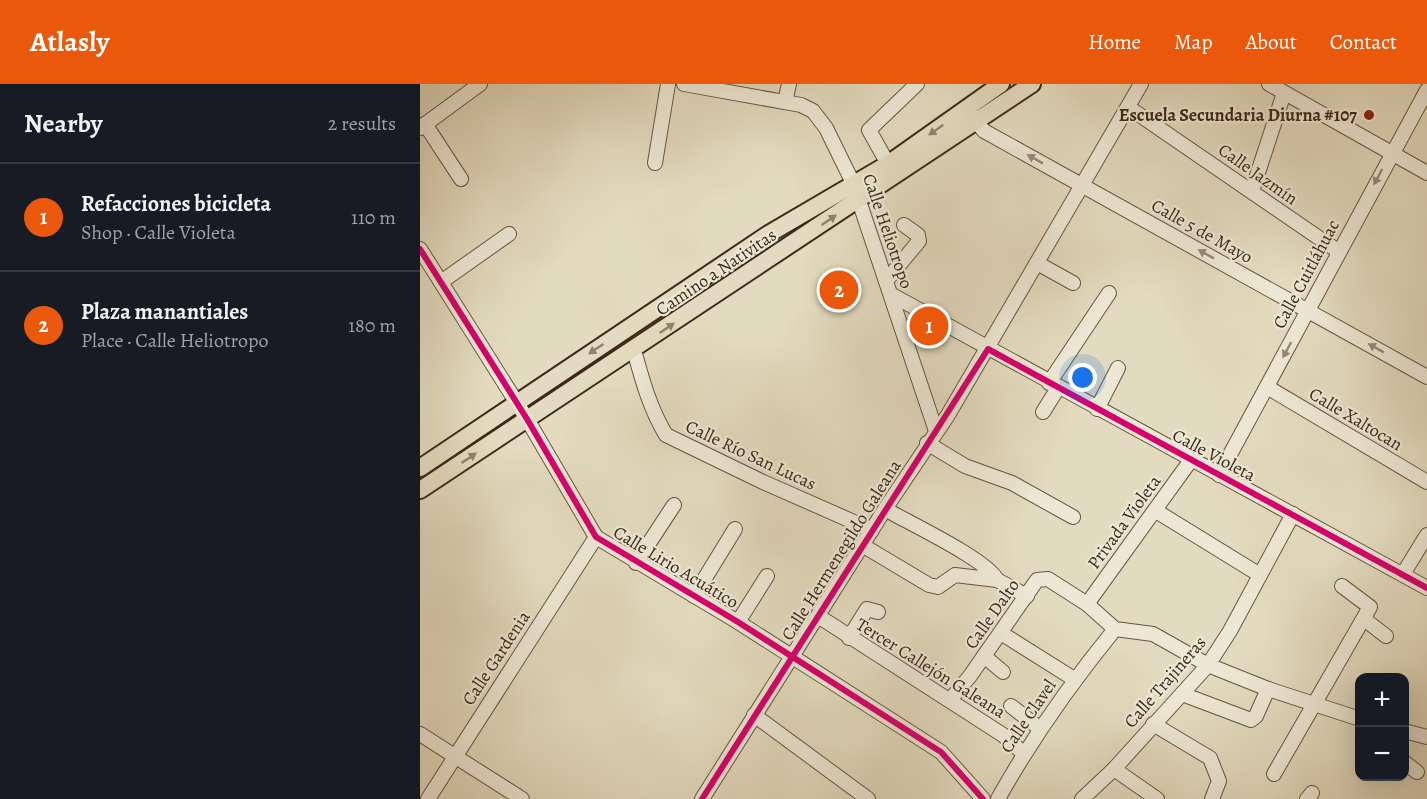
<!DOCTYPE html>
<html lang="en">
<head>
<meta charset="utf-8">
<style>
	:root { --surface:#171b24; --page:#20242c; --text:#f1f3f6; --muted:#9ea1a6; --line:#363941; --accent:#ea580c }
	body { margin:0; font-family:Alegreya,serif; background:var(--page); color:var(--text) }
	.controls { position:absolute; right:18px; bottom:18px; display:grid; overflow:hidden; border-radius:12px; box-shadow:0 6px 24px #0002 }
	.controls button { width:54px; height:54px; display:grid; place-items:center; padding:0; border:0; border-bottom:2px solid var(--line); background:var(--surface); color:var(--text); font:30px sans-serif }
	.you { position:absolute; left:663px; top:294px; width:21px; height:21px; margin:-15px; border:4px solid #fff; border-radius:50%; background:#1a73e8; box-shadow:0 0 0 9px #1a73e833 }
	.badge { display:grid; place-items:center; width:39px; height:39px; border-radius:50%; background:var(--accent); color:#fff; font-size:20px; font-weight:700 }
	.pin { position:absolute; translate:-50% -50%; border:3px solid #fff; box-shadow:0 2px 6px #0006 }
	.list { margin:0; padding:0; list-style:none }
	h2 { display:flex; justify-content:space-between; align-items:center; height:78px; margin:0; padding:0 24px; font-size:26px }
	h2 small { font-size:20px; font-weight:400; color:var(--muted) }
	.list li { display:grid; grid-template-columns:39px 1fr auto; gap:18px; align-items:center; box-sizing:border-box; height:108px; padding:0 24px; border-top:2px solid var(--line) }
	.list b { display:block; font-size:22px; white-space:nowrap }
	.list p { margin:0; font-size:20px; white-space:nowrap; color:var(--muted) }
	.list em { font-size:20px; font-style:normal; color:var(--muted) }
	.map { position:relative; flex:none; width:1007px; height:715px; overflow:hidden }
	header { display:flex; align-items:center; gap:36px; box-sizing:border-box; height:84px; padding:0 30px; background:var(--accent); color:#fff }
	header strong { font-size:28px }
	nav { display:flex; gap:33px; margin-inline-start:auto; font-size:21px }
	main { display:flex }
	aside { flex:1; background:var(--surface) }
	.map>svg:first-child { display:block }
</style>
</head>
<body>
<header>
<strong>Atlasly</strong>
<nav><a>Home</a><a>Map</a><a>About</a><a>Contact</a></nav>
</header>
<main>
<aside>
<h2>Nearby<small>2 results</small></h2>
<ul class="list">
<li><span class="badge">1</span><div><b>Refacciones bicicleta</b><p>Shop · Calle Violeta</p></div><em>110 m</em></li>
<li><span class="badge">2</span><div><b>Plaza manantiales</b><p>Place · Calle Heliotropo</p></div><em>180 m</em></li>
</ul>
</aside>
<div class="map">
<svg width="1007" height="715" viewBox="0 0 1007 715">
	<rect width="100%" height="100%" fill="#e3dbbf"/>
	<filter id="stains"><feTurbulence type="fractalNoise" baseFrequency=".00333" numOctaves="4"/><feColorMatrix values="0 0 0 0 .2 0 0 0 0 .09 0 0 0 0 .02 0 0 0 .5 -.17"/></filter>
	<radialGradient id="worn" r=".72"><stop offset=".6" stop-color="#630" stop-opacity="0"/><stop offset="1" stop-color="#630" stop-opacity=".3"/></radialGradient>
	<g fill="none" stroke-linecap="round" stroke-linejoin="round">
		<defs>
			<g id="minor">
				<path d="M264,0L381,21L393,27L406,44L433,99L516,347"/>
				<path d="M849,0L1007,89"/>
				<path d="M365,18L369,0"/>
				<path d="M708,23L918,167"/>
				<path d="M550,30L564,47L1007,293"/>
				<path d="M5,40L41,95"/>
				<path d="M0,44L60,0"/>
				<path d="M235,79L248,0"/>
				<path d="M468,80L449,46L497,0"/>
				<path d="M832,107L864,9"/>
				<path d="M0,165L107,335L176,453L318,538L521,668L563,715"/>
				<path d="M617,179L653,199"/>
				<path d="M466,197L499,157L498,151L484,141"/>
				<path d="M21,198L89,150"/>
				<path d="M472,211L1007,504"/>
				<path d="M214,266C222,295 230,325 246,351L343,398L452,446"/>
				<path d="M629,299L689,209"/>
				<path d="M847,303L1007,398"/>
				<path d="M677,325L698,284"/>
				<path d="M623,328L638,304"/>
				<path d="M507,359L545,382L592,399L653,433"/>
				<path d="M799,391L1007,6"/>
				<path d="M736,427L840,491"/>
				<path d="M442,461L509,501L518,503L535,491L577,496C568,476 487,438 465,425"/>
				<path d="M216,479L254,421"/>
				<path d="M983,490L1007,451"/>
				<path d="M577,496L607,512"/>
				<path d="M274,512L315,445"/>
				<path d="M667,520L771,376"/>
				<path d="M398,532L583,651L603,669"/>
				<path d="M944,535L966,552"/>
				<path d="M318,538L347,492"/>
				<path d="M581,549L654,595"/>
				<path d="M429,554L447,525L458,528"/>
				<path d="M564,572L583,588"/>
				<path d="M762,610L831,636L836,632L848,605"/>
				<path d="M530,616L550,592L617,496L628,495L667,520L695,545L733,550L788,581L848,605L940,635"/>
				<path d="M591,622L619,644"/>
				<path d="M334,631L448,715"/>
				<path d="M733,640L790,674L799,697L792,715"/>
				<path d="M984,647L1007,653"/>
				<path d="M0,650L102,715"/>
				<path d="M984,678L997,688"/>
				<path d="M694,685L737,715"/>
				<path d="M854,690L950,523L922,502"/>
				<path d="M8,715L176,453"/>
				<path d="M282,715L465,425L528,331L721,0"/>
				<path d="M578,715C612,654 651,599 695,545"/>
				<path d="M662,715L694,685L788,581L810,547L873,430"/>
				<path d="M887,715L892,709"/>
			</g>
			<g id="major">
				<path d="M0,384L347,151L468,80L581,0"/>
				<path d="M0,406L612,0"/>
			</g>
		</defs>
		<use href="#minor" stroke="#675542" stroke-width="16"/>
		<use href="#major" stroke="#3e2818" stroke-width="20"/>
		<use href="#minor" stroke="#ede8d5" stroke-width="14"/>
		<use href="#major" stroke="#e3dbbf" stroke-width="16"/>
		<defs>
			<g id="cycleway">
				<path d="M0,165L107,335L176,453L318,538L521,668L563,715"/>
				<path d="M282,715L568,265L1007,504"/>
			</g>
		</defs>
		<use href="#cycleway" stroke="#ede8d5" stroke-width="10"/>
		<use href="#cycleway" stroke="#d6006c" stroke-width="6"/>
	</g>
	<defs><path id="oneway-solid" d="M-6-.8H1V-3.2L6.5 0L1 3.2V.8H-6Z" transform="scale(1.5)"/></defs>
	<g fill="#90826c">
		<use href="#oneway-solid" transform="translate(516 46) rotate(145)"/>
		<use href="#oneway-solid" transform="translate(409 136) rotate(-34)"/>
		<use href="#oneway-solid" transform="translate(247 244) rotate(-34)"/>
		<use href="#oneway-solid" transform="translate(176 265) rotate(146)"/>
		<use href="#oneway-solid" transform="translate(49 374) rotate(-34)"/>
	</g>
	<g fill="#968876">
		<use href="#oneway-solid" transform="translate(615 75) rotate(-151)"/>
		<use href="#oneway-solid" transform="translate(958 93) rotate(118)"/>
		<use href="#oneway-solid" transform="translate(786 170) rotate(-151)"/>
		<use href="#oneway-solid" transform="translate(956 264) rotate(-151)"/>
		<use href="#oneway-solid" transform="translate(867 266) rotate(118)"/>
	</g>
	<circle fill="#8f2418" stroke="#ede8d5" stroke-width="2" cx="949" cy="31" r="6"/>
	<g text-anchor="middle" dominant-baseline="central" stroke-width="4.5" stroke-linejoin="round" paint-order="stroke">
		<g font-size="18" font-weight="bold" fill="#3e2818" stroke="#ede8d5" text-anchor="end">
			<text x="937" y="31">Escuela Secundaria Diurna #107</text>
		</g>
		<g font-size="18" fill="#3e2818" stroke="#ede8d5">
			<text transform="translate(838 90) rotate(35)">Calle Jazmín</text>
			<text transform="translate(468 147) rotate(71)">Calle Heliotropo</text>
			<text transform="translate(782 147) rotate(29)">Calle 5 de Mayo</text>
			<text transform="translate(296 188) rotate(-34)">Camino a Nativitas</text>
			<text transform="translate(886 190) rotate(-62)">Calle Cuitláhuac</text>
			<text transform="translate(936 335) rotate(31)">Calle Xaltocan</text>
			<text transform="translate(331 371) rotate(25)">Calle Río San Lucas</text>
			<text transform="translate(794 371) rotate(28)">Calle Violeta</text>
			<text transform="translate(704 438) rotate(-54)">Privada Violeta</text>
			<text transform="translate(421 466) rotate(-58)">Calle Hermenegildo Galeana</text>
			<text transform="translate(256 483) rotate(31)">Calle Lirio Acuático</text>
			<text transform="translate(572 530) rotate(-55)">Calle Dalto</text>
			<text transform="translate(76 574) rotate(-57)">Calle Gardenia</text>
			<text transform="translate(511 584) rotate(32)">Tercer Callejón Galeana</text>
			<text transform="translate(745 598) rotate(-49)">Calle Trajineras</text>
			<text transform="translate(608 632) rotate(-56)">Calle Clavel</text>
		</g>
	</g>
	<rect width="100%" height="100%" filter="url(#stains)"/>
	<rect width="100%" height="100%" fill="url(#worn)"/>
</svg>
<div class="controls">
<button>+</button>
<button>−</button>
</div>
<div class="you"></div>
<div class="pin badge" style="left:509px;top:242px">1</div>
<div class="pin badge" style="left:419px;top:206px">2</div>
</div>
</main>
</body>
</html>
